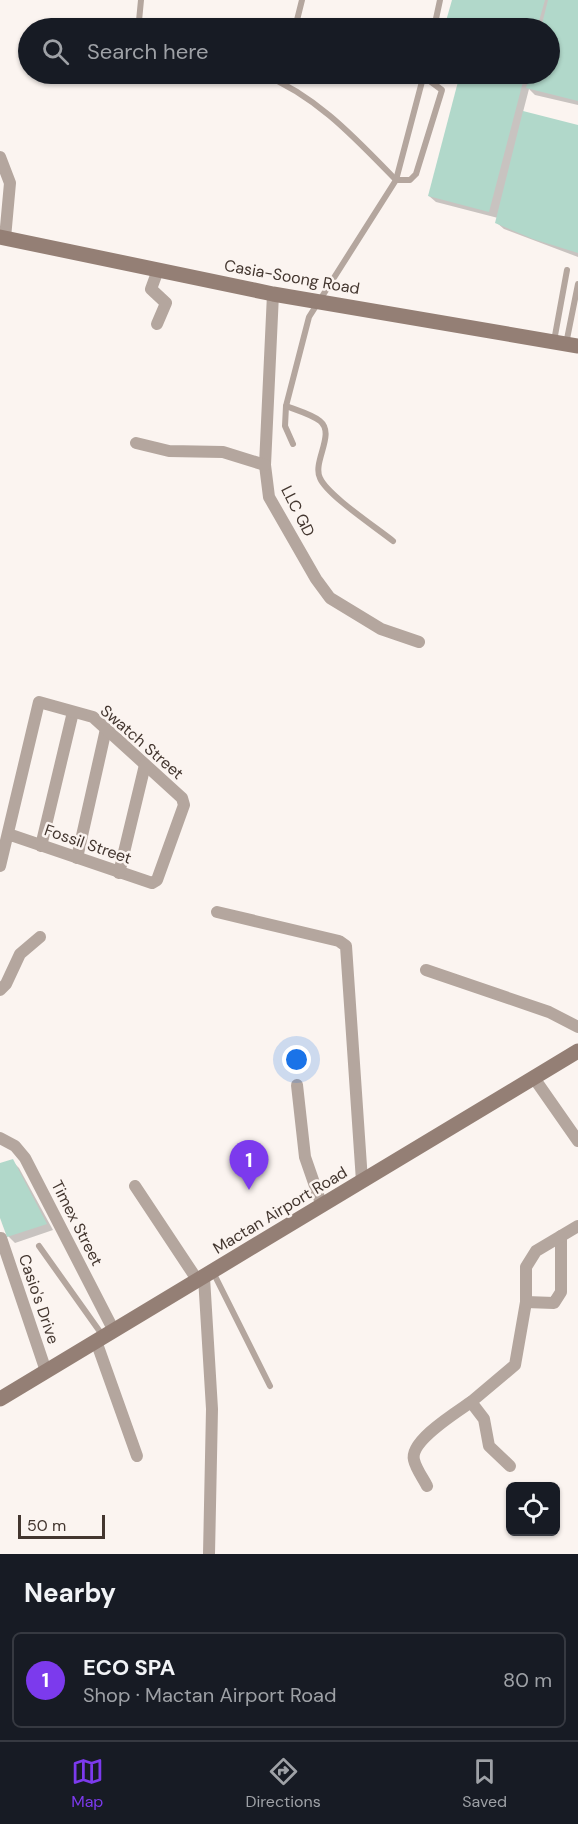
<!DOCTYPE html>
<html lang="en">
<head>
<meta charset="utf-8">
<style>
	:root { --surface:#171b24; --page:#20242c; --text:#f1f3f6; --muted:#9ea1a6; --line:#363941; --accent:#7c3aed }
	body { margin:0; font-family:"DM Sans",sans-serif; background:var(--page); color:var(--text) }
	.controls { position:absolute; right:18px; bottom:18px; display:grid; overflow:hidden; border-radius:9px; box-shadow:0 2px 4px #0004 }
	.controls button { width:54px; height:54px; display:grid; place-items:center; padding:0; border:0; border-bottom:2px solid var(--line); background:var(--surface); color:var(--text); font:30px sans-serif }
	.scale { position:absolute; left:18px; bottom:15px; width:87px; box-sizing:border-box; padding-left:6px; border:3px solid #43362f; border-top:0; font-size:16px; line-height:21px; white-space:nowrap; color:#43362f; -webkit-text-stroke:4px #fbf4f0; paint-order:stroke }
	.you { position:absolute; left:297px; top:1060px; width:21px; height:21px; margin:-15px; border:4px solid #fff; border-radius:50%; background:#1a73e8; box-shadow:0 0 0 9px #1a73e833 }
	.badge { display:grid; place-items:center; width:39px; height:39px; border-radius:50%; background:var(--accent); color:#fff; font-size:20px; font-weight:700 }
	.pin { position:absolute; translate:-50% -50px; filter:drop-shadow(0 2px 3px #0008) }
	.pin::after { content:''; position:absolute; top:32px; width:21px; height:18px; background:inherit; clip-path:polygon(0 0,100% 0,50% 100%) }
	.list { margin:0; padding:0; list-style:none }
	h2 { display:flex; justify-content:space-between; align-items:center; height:78px; margin:0; padding:0 24px; font-size:26px }
	h2 small { font-size:20px; font-weight:400; color:var(--muted) }
	.list li { display:grid; grid-template-columns:39px 1fr auto; gap:18px; align-items:center; box-sizing:border-box; height:96px; margin:0 12px 12px; padding:0 12px; border:2px solid var(--line); border-radius:9px }
	.list b { display:block; font-size:22px; white-space:nowrap }
	.list p { margin:0; font-size:20px; white-space:nowrap; color:var(--muted) }
	.list em { font-size:20px; font-style:normal; color:var(--muted) }
	.icon { flex:none; width:33px; height:33px; fill:none; stroke:currentColor; stroke-width:2; stroke-linecap:round; stroke-linejoin:round }
	.map { position:relative; flex:none; width:578px; height:1554px; overflow:hidden }
	.search { position:absolute; background:var(--surface); box-shadow:0 2px 4px #0004; left:18px; right:18px; top:18px; height:66px; display:flex; align-items:center; gap:15px; box-sizing:border-box; padding:0 21px; border-radius:33px; color:var(--muted); font-size:22px }
	.sheet { height:186px; background:var(--surface) }
	nav { display:flex; justify-content:space-around; align-items:center; box-sizing:border-box; height:84px; border-top:2px solid var(--line); background:var(--surface); font-size:16px; color:var(--muted) }
	nav a { display:grid; justify-items:center; gap:3px }
	nav .on { color:var(--accent) }
	.map>svg:first-child { display:block }
</style>
</head>
<body>
<div class="map">
<svg width="578" height="1554" viewBox="0 0 578 1554">
	<rect width="100%" height="100%" fill="#fbf4f0"/>
	<g fill="#0003">
		<path d="M453,0H578V105L535,95L529,89L523,112L578,127V257L504,229L497,223L498,218L436,202L429,196L460,79L441,74H550V28H446Z"/>
		<path d="M12,1161L19,1168L53,1230L15,1243L8,1236L0,1213V1165Z"/>
	</g>
	<g fill="#b1d8ca">
		<path d="M452,0H545L537,28H444Z"/>
		<path d="M548,0H578V101L526,88L530,74H550V28H541Z"/>
		<path d="M460,74H525L489,212L428,196Z"/>
		<path d="M523,111L578,125V253L533,239L495,223Z"/>
		<path d="M13,1159L47,1224L7,1237L0,1218V1163Z"/>
	</g>
	<g fill="none" stroke-linecap="round" stroke-linejoin="round">
		<g stroke="#b4a69e" stroke-width="6">
			<path d="M141,0L139,21L153,28"/>
			<path d="M295,28L302,0"/>
			<path d="M434,28L440,0"/>
			<path d="M262,74C317,96 356,139 396,180H410L416,174L442,90L423,76"/>
			<path d="M554,341L567,270"/>
			<path d="M566,344L578,284"/>
			<path d="M286,406C296,410 311,414 320,421C336,434 312,462 320,478C327,495 377,528 393,541"/>
			<path d="M293,444L285,426L286,406L309,317L396,180L424,74"/>
			<path d="M39,1246L103,1336"/>
			<path d="M213,1272L270,1386"/>
		</g>
		<g stroke="#b4a69e" stroke-width="12">
			<path d="M0,157L10,183L5,238"/>
			<path d="M273,294L265,465L269,497L316,579L330,598L381,629L419,642"/>
			<path d="M157,324L166,303L151,289L158,270"/>
			<path d="M136,443L169,451L223,452L265,465"/>
			<path d="M41,846L73,712"/>
			<path d="M77,858L106,729"/>
			<path d="M0,866L39,702L93,717L182,798L184,805L157,880L152,883L8,834"/>
			<path d="M119,873L145,765"/>
			<path d="M217,912L339,941L346,946L362,1181"/>
			<path d="M426,970L549,1012L578,1027"/>
			<path d="M0,990L6,984L20,954L40,937"/>
			<path d="M534,1078L578,1141"/>
			<path d="M297,1085L305,1157L322,1206"/>
			<path d="M0,1138L15,1146L25,1158L114,1331"/>
			<path d="M135,1186L198,1281"/>
			<path d="M1,1238L46,1371"/>
			<path d="M204,1277L212,1409L209,1554"/>
			<path d="M526,1302L554,1303L561,1292V1236"/>
			<path d="M96,1341L137,1456"/>
			<path d="M510,1466L489,1446L484,1419L471,1402L515,1365L526,1302V1267L536,1251L578,1226"/>
			<path d="M427,1486C423,1478 416,1469 414,1460C409,1441 457,1412 471,1402"/>
		</g>
		<g stroke="#947f75" stroke-width="15">
			<path d="M0,237L273,294L578,346"/>
			<path d="M0,1399L578,1051"/>
		</g>
	</g>
	<g text-anchor="middle" dominant-baseline="central" stroke-width="5" stroke-linejoin="round" paint-order="stroke">
		<g font-size="16" fill="#43362f" stroke="#fbf4f0">
			<text transform="translate(292 277) rotate(10)">Casia-Soong Road</text>
			<text transform="translate(298 511) rotate(63)">LLC GD</text>
			<text transform="translate(142 742) rotate(41)">Swatch Street</text>
			<text transform="translate(88 844) rotate(19)">Fossil Street</text>
			<text transform="translate(280 1210) rotate(-31)">Mactan Airport Road</text>
			<text transform="translate(77 1223) rotate(63)">Timex Street</text>
			<text transform="translate(39 1299) rotate(71)">Casio's Drive</text>
		</g>
	</g>
</svg>
<div class="controls">
<button><svg class="icon" aria-label="locate" viewBox="0 0 24 24"><circle cx="12" cy="12" r="6"/><path d="M12 2v4M12 18v4M2 12h4M18 12h4"/></svg></button>
</div>
<div class="scale">50 m</div>
<div class="you"></div>
<div class="pin badge" style="left:249px;top:1190px">1</div>
<div class="search"><svg class="icon" aria-label="search" viewBox="0 0 24 24"><circle cx="10" cy="10" r="6"/><path d="M15 15l6 6"/></svg>Search here</div>
</div>
<section class="sheet">
<h2>Nearby<small></small></h2>
<ul class="list">
<li><span class="badge">1</span><div><b>ECO SPA</b><p>Shop · Mactan Airport Road</p></div><em>80 m</em></li>
</ul>
</section>
<nav>
<a class="on"><svg class="icon" aria-label="map" viewBox="0 0 24 24"><path d="M3 6l6-2 6 2 6-2v14l-6 2-6-2-6 2zM9 4v14M15 6v14"/></svg>Map</a>
<a><svg class="icon" aria-label="directions" viewBox="0 0 24 24"><path d="M12 3l9 9-9 9-9-9zM9 14v-3h6M13 9l2 2-2 2"/></svg>Directions</a>
<a><svg class="icon" aria-label="saved" viewBox="0 0 24 24"><path d="M7 4h10v16l-5-4-5 4z"/></svg>Saved</a>
</nav>
</body>
</html>
